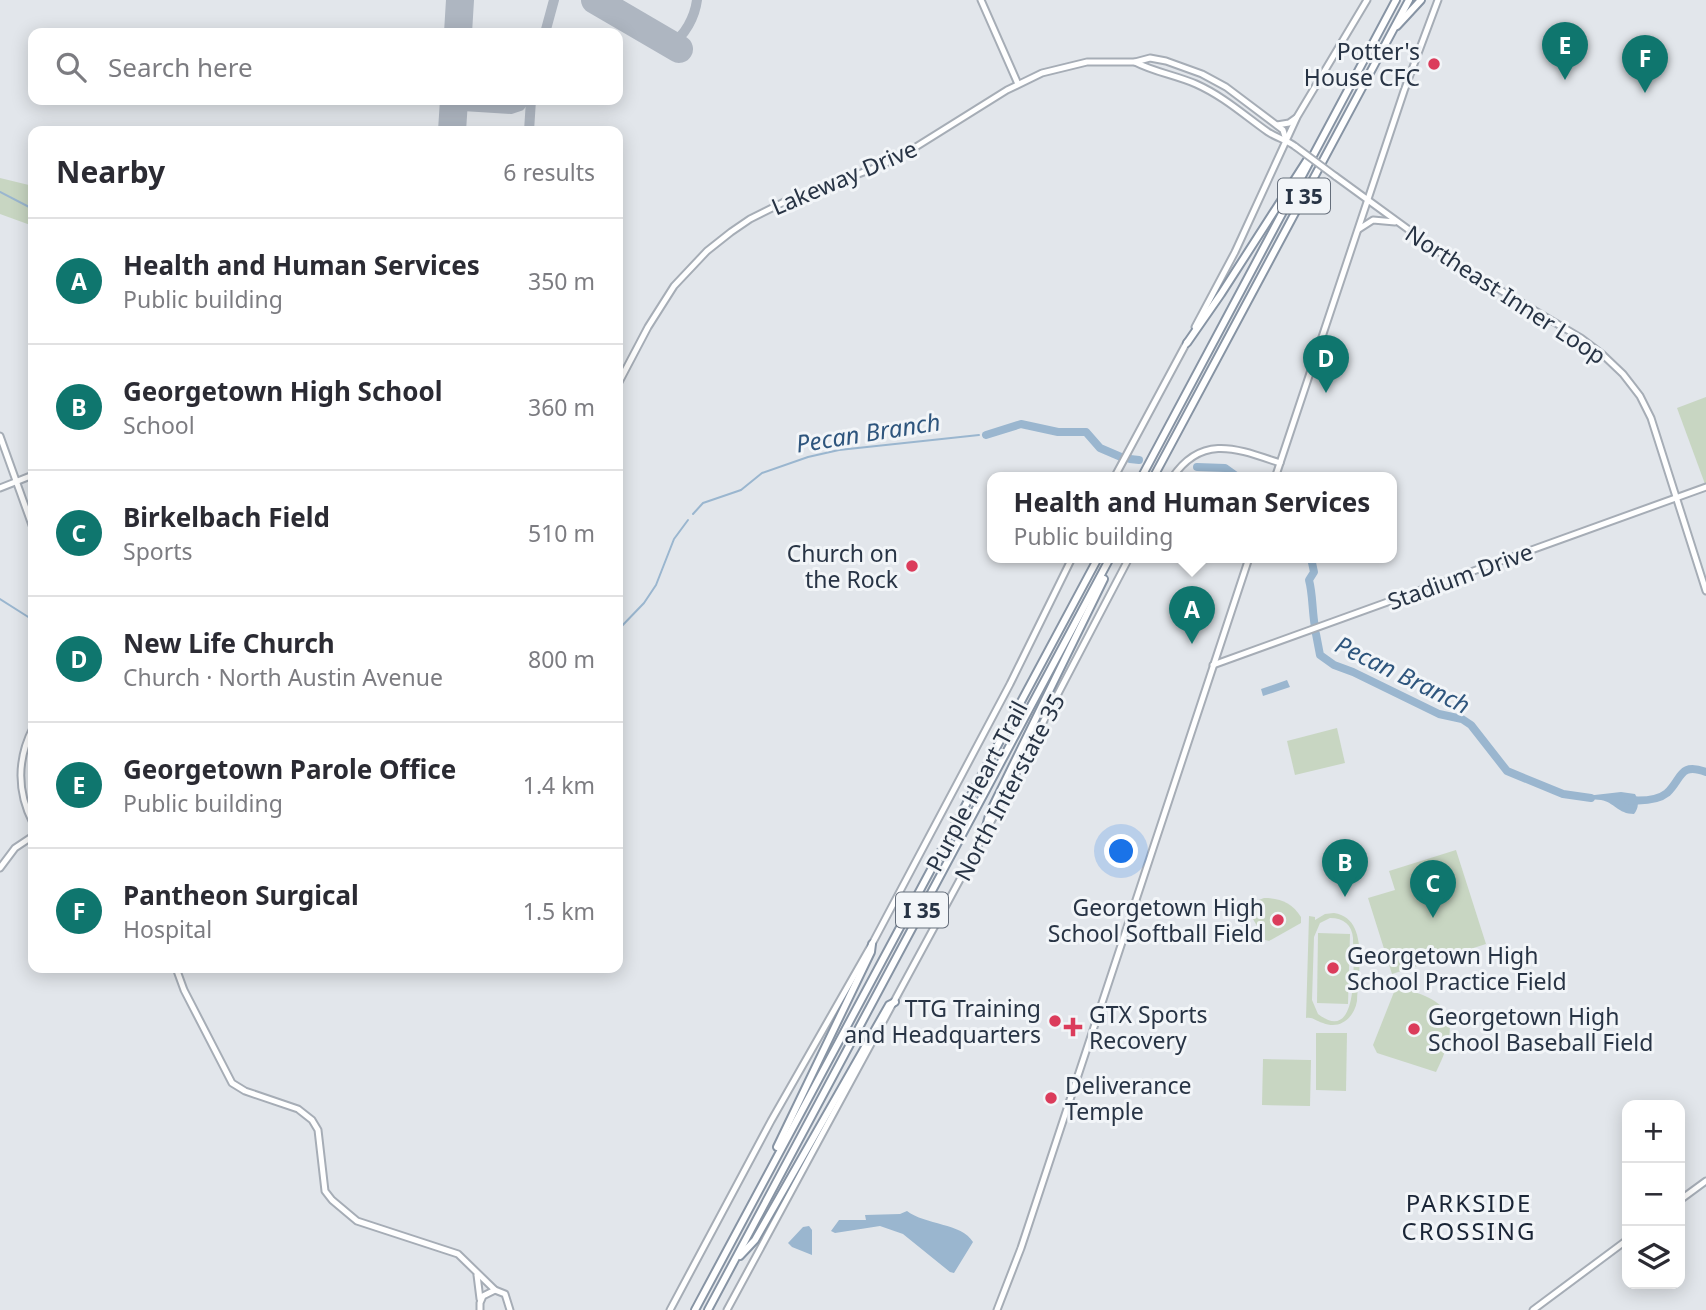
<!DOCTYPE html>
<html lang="en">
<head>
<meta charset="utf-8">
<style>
	:root { --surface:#fff; --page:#f2f2f3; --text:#2b2b33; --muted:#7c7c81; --line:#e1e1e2; --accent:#0f766e }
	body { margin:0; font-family:"Noto Sans",sans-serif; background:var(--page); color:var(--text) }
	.controls { position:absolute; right:21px; bottom:21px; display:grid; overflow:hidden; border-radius:14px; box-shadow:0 4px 18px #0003 }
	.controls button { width:63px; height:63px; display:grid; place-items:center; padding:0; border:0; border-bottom:2px solid var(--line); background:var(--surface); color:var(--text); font:35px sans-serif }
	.you { position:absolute; left:1122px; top:852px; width:24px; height:24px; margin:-18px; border:5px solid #fff; border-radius:50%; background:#1a73e8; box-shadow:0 0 0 10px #1a73e833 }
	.badge { display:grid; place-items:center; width:46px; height:46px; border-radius:50%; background:var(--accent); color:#fff; font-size:23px; font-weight:700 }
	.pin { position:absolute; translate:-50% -58px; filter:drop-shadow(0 2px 4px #0008) }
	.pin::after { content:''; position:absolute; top:37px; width:24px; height:21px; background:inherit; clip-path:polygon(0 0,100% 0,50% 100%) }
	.popup { position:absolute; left:987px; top:472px; width:410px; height:91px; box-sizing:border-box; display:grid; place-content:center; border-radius:14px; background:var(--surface); filter:drop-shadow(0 2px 5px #0005); font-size:23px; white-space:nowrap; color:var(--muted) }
	.popup b { font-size:26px; color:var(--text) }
	.popup::after { content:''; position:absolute; left:50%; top:100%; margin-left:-14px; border:14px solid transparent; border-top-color:var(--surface) }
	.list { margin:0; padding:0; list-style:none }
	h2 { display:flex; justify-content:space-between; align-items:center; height:91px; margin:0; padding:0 28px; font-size:30px }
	h2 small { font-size:23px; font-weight:400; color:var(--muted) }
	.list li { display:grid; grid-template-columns:46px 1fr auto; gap:21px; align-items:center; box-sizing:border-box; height:126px; padding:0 28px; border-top:2px solid var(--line) }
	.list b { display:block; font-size:26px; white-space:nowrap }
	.list p { margin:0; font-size:23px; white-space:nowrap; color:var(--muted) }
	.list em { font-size:23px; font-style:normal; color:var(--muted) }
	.icon { flex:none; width:38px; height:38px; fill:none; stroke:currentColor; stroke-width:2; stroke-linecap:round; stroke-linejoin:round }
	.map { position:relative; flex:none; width:1706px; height:1310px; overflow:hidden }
	.search { position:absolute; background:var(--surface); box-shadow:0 4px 18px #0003; left:28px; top:28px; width:595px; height:77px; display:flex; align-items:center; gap:18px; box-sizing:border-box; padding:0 24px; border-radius:14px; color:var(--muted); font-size:26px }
	.panel { position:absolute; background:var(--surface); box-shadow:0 4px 18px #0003; left:28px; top:126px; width:595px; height:847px; border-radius:14px }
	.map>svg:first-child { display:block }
</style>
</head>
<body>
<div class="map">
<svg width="1706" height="1310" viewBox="0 0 1706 1310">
	<rect width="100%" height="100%" fill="#e2e6eb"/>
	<g fill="#c8d6c2" fill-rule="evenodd">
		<path d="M0,178L33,186V226L0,214Z"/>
		<path d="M1706,397V483L1705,484L1677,408Z"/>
		<path d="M1337,728L1345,763L1295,775L1287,741Z"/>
		<path d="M1456,850L1486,944L1392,974L1368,898L1395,890L1389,871Z"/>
		<path d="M1264,898C1281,898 1292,903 1301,917V923L1269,941L1265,940L1245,905Z"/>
		<path d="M1334,913C1370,918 1358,974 1357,1001C1354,1018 1340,1030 1323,1023C1315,1021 1314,1017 1306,1018L1309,916L1315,917V920L1325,914ZM1330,918C1344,918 1352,925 1353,938C1353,958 1361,1047 1318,1014L1312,1000L1314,937L1320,923Z"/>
		<path d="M1318,933L1350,934L1348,1004L1317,1003Z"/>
		<path d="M1396,987C1453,1000 1462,1019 1436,1072L1377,1053L1373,1045Z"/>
		<path d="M1316,1033H1347L1346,1091L1316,1090Z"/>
		<path d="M1263,1059L1311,1060L1310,1106L1262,1105Z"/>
	</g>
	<g fill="#9ab6cf">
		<path d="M1287,680L1290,687L1263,696L1261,689Z"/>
		<path d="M1621,792L1635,794C1639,801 1639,808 1634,814C1618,814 1614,802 1601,800C1593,799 1586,799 1577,797Z"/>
		<path d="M907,1211C925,1225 962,1223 973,1242L954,1273L950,1272L903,1234L880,1226L835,1233L831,1231L839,1220H866L865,1215L900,1214Z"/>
		<path d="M809,1226L812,1230V1255L792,1247L788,1243L803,1227Z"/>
	</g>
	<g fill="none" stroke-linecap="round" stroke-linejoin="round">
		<g stroke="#9ab6cf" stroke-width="2">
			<path d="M0,192L33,209"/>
			<path d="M693,514L703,503L741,490L762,473L808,457L839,450L979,435"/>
			<path d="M0,599L33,620"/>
			<path d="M618,630L644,603L656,585L674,539L688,520"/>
		</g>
		<g stroke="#9ab6cf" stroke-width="8">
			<path d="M986,435L1021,424L1058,432H1086L1100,448L1121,457"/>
			<path d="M1130,459L1139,460"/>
			<path d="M1197,467L1225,468L1239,478"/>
			<path d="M1311,558L1314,572L1309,580C1313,595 1312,611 1315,627"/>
			<path d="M1316,634L1320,655L1334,665L1353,672L1439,714L1462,719L1471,725L1507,771L1563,794L1591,798"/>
			<path d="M1628,800C1640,801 1657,801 1667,793C1682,779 1679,762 1706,772"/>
		</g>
		<g stroke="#aeb6c1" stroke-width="10">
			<path d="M545,33L554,0"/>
			<path d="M670,44C685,37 695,16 697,0"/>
			<path d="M456,100L463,106L511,109L520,106L525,100"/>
			<path d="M453,118L456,109L463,106"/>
			<path d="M529,131L531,100"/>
		</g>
		<g stroke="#aeb6c1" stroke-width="28">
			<path d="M595,0L679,49"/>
			<path d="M458,33L460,0"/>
			<path d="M452,131L454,100"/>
		</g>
		<defs>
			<g id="secondary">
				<path d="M981,0L1018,84"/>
				<path d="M1135,62C1154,72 1175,75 1196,84C1223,96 1244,115 1268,132C1277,138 1287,140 1296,147"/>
				<path d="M1277,125L1289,123L1296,118"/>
				<path d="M1335,176L1453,262L1581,338L1602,354L1623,374L1640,396L1651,418L1706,591"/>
				<path d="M1359,229L1373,220L1395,222"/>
				<path d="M1195,327L1235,252L1297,117L1367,0"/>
				<path d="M618,384L648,327L674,286L707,251L731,232L750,219L784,202L877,167L903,155L1007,90L1042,73L1087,62H1135L1150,58L1166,61L1202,74L1226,87L1283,130L1286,140"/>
				<path d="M0,436L33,528"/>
				<path d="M1114,478L1187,342"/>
				<path d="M1172,478C1202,433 1238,449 1280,463"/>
				<path d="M1275,478L1404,91L1438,0"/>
				<path d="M0,488L33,475"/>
				<path d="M1213,665L1706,487"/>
				<path d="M33,728C17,759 17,792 33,823"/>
				<path d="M0,868L15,848L33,836"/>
				<path d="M176,968L184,990L232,1083L245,1091L298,1109L312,1120L318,1130L325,1191L332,1200L357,1221L458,1254L495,1290"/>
				<path d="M1680,1200L1706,1181"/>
				<path d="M477,1275L480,1299"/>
				<path d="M480,1310V1303L483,1296L495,1290L505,1294L510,1310"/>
				<path d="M670,1310L771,1121L872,944L1010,684L1072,558"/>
				<path d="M727,1310L983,837L1129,558"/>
				<path d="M997,1310L1021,1248L1249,558"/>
				<path d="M1533,1310L1627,1240"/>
			</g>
			<g id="highway">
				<path d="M1397,26L1421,0"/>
				<path d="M1187,343L1221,294L1309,157"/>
				<path d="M1141,478L1396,0"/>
				<path d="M1153,478L1409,0"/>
				<path d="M983,837L990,812L1104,579"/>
				<path d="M777,1147L871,952L872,944"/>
				<path d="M740,1256L755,1240L889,1005L895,1002"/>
				<path d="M695,1310L1098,558"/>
				<path d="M708,1310L1110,558"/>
			</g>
		</defs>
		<use href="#secondary" stroke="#a6adb6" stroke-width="9"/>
		<use href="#highway" stroke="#8794a4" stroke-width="10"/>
		<use href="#secondary" stroke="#fff" stroke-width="5"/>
		<use href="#highway" stroke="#fff" stroke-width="6"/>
		<defs>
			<path id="secondary-bridge" d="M1296,147L1335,176"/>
		</defs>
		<use href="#secondary-bridge" stroke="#a6adb6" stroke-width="9" stroke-linecap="butt"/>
		<use href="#secondary-bridge" stroke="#fff" stroke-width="5"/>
	</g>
	<g fill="#db3c5b" stroke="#f2f5f8" stroke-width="2.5">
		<circle cx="1434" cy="64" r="7"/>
		<circle cx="912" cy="566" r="7"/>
		<circle cx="1278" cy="920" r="7"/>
		<circle cx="1333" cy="968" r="7"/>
		<circle cx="1055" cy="1021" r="7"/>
		<path d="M1069.5 1016.5h7v7h7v7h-7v7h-7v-7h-7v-7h7z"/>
		<circle cx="1414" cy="1029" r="7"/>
		<circle cx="1051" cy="1098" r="7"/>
	</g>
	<g text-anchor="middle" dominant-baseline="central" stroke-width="6" stroke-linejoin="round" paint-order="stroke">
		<g fill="#f2f5f8" stroke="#656e7b" stroke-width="2">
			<rect x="1278" y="178.5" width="52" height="35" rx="5"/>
			<rect x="896" y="892.5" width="52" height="35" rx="5"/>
		</g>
		<g font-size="21" font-weight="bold" fill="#283445">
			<text x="1304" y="196">I 35</text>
			<text x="922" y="910">I 35</text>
		</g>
		<g font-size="23" fill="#283445" stroke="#f2f5f8" text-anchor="end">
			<text x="1420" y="51">Potter's<tspan x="1420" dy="26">House CFC</tspan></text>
			<text x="898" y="553">Church on<tspan x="898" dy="26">the Rock</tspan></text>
			<text x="1264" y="907">Georgetown High<tspan x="1264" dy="26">School Softball Field</tspan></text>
			<text x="1347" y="955" text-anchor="start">Georgetown High<tspan x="1347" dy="26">School Practice Field</tspan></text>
			<text x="1041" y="1008">TTG Training<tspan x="1041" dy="26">and Headquarters</tspan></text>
			<text x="1089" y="1014" text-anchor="start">GTX Sports<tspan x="1089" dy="26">Recovery</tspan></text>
			<text x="1428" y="1016" text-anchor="start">Georgetown High<tspan x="1428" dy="26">School Baseball Field</tspan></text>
			<text x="1065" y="1085" text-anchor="start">Deliverance<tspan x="1065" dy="26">Temple</tspan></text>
		</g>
		<g font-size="23" fill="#283445" stroke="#f2f5f8">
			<text transform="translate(844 177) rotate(-23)">Lakeway Drive</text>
			<text transform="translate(1506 294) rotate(33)">Northeast Inner Loop</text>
			<text transform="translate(1460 576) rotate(-20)">Stadium Drive</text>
			<text transform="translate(976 786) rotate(-62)">Purple Heart Trail</text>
			<text transform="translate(1009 787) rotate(-62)">North Interstate 35</text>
		</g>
		<g font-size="24" font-style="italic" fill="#2e557d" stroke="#f2f5f8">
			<text transform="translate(868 432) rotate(-9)">Pecan Branch</text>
			<text transform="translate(1403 674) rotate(26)">Pecan Branch</text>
		</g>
		<g font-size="24" letter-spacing="2" fill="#1a2536" stroke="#f2f5f8">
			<text x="1469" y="1202">PARKSIDE<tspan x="1469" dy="28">CROSSING</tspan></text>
		</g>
	</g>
</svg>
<div class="controls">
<button>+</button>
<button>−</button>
<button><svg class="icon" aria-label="layers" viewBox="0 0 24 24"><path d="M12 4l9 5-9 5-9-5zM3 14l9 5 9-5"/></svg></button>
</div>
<div class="you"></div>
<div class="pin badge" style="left:1192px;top:644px">A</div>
<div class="popup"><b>Health and Human Services</b>Public building</div>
<div class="pin badge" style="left:1345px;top:897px">B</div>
<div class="pin badge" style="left:1433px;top:918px">C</div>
<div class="pin badge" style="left:1326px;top:393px">D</div>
<div class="pin badge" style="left:1565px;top:80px">E</div>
<div class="pin badge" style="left:1645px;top:93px">F</div>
<div class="search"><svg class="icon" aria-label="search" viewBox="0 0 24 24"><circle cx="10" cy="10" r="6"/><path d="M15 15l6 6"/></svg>Search here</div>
<section class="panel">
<h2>Nearby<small>6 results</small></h2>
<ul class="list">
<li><span class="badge">A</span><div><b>Health and Human Services</b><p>Public building</p></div><em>350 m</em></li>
<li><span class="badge">B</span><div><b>Georgetown High School</b><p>School</p></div><em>360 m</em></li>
<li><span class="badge">C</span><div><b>Birkelbach Field</b><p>Sports</p></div><em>510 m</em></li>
<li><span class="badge">D</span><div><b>New Life Church</b><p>Church · North Austin Avenue</p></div><em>800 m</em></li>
<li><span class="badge">E</span><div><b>Georgetown Parole Office</b><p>Public building</p></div><em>1.4 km</em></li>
<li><span class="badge">F</span><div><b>Pantheon Surgical</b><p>Hospital</p></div><em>1.5 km</em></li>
</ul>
</section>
</div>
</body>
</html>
